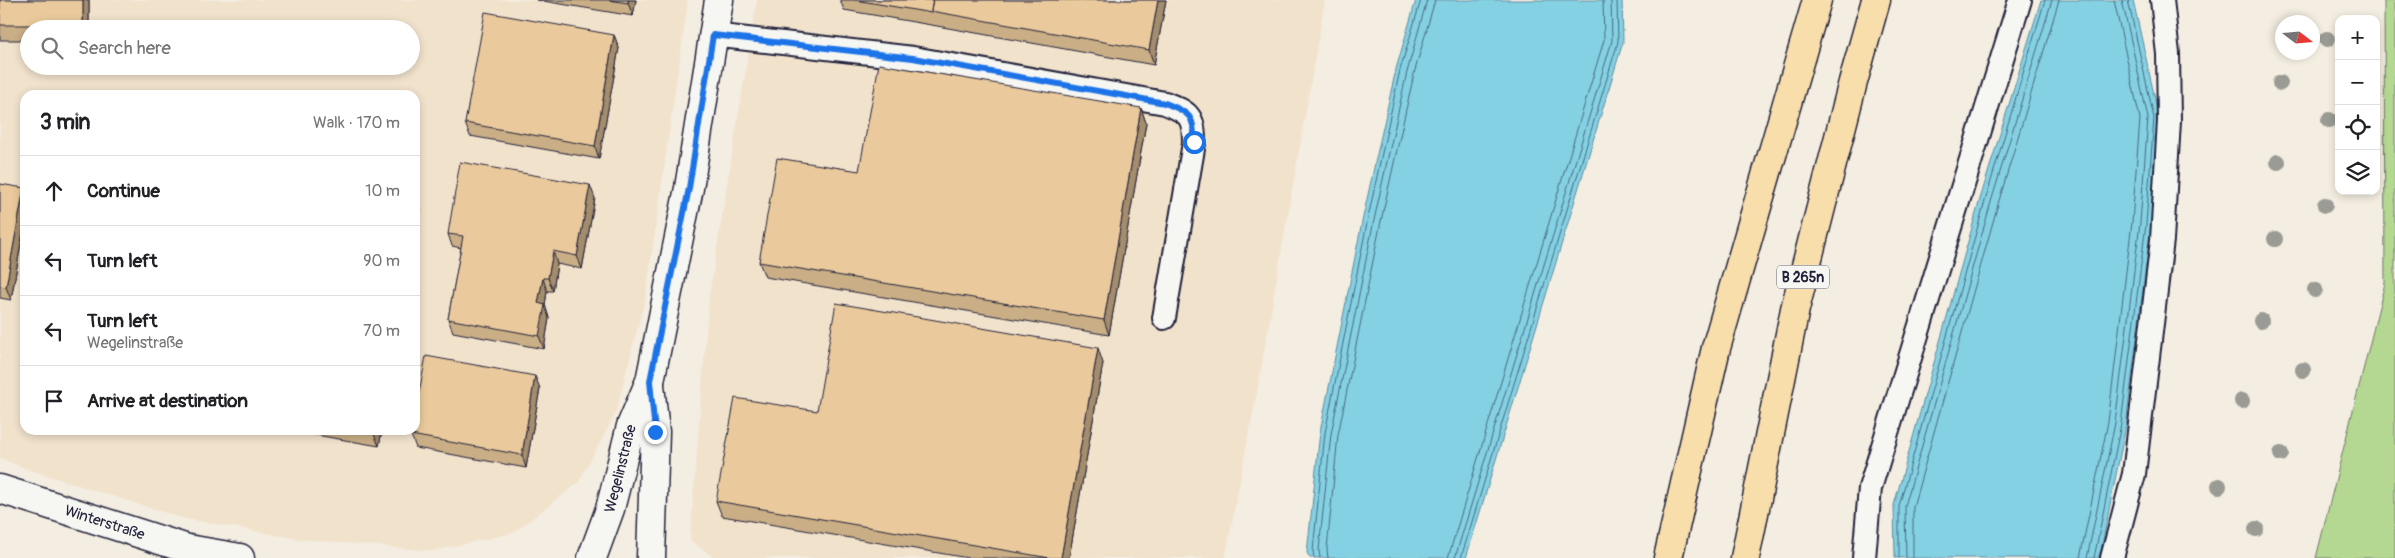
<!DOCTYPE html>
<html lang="en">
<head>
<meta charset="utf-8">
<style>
	:root { --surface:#fff; --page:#f6f6f6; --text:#202124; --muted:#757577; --line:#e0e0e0 }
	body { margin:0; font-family:Pangolin,sans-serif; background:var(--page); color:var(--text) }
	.controls { position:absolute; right:15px; top:15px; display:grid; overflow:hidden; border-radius:10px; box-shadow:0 2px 8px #0003 }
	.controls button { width:45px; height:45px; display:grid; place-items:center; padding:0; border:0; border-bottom:1px solid var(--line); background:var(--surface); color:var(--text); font:25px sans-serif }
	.compass { position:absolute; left:2275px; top:15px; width:45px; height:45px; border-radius:50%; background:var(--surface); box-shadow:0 2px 8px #0003; rotate:106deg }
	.stop { position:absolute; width:15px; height:15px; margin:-11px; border:4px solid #1a73e8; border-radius:50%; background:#fff }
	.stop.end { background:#1a73e8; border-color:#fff; box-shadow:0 1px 5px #0008 }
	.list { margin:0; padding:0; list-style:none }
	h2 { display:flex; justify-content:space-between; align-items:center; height:65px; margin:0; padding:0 20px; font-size:21px }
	h2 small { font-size:16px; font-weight:400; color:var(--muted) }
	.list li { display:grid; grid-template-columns:32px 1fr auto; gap:15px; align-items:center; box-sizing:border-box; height:70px; padding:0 20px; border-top:1px solid var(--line) }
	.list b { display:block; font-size:19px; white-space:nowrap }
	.list p { margin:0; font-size:16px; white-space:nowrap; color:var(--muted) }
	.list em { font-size:16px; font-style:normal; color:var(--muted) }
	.icon { flex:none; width:28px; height:28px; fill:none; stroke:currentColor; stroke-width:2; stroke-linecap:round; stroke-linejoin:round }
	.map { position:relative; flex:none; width:2395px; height:558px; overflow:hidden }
	.search { position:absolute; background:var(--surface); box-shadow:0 2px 8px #0003; left:20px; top:20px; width:400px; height:55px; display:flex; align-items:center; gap:12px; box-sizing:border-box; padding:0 18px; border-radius:28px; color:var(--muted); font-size:19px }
	.panel { position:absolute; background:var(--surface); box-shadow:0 2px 8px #0003; left:20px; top:90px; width:400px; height:345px; border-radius:15px }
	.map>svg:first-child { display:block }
</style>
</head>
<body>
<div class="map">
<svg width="2395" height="558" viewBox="0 0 2395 558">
	<rect width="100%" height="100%" fill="#f4ede1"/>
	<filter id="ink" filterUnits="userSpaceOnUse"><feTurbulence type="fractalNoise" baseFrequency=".02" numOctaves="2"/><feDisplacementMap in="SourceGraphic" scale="10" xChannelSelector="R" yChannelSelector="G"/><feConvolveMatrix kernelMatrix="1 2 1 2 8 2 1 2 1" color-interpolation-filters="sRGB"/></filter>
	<g filter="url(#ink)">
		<g fill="#f1e2cc" fill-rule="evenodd">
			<path d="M0,0H688L646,295L615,415L578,483L513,533L433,551L299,539L182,518L27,469L0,458ZM29,29H411V66H29ZM25,95H415V430H25Z"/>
			<path d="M757,0H1325L1258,387L1225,558H715L690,540L709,297Z"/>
		</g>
		<path fill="#b4d791" stroke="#6b7c66" d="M2384,0H2395V558H2316L2385,283Z"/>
		<g fill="#84d1e3" stroke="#5d8ba0">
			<path d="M1416,0H1622L1623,42L1466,558H1310L1307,553L1320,432L1363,217L1396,69Z"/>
			<path d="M2041,0H2133L2159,117L2151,224L2126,425L2101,550L2098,558H1895L1894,505L1980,199Z"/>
		</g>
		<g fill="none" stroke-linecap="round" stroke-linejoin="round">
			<g stroke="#49687e" stroke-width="1">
				<path d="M1314,558L1313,551L1325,433L1368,218L1400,70L1421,0"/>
				<path d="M1320,558L1319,550L1331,434L1374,220L1407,72L1427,0"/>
				<path d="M1328,558L1327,549L1338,435L1381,221L1414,74L1435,0"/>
				<path d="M1448,558L1604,40L1603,0"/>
				<path d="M1455,558L1612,41L1611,0"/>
				<path d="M1461,558L1618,42L1617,0"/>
				<path d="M1899,558V506L1985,201L2045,0"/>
				<path d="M1906,558L1905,506L1991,202L2052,0"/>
				<path d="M1913,558V507L1998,204L2059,0"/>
				<path d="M2080,558L2108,422L2132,222L2140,119L2114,0"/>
				<path d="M2087,558L2115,423L2140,223L2148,118L2122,0"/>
				<path d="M2094,558L2121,424L2146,224L2154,118L2128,0"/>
			</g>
			<defs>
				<g id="lane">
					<path d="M713,35L913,58L1165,103C1189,113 1194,115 1194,143L1164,318"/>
					<path d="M1864,558L1870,488L2020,0"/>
					<path d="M2112,558L2134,474L2162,240L2169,121L2168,54L2162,0"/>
				</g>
				<g id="street">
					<path d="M650,385L655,432L651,558"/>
					<path id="s1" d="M0,489L188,549L240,558"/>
					<path id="s2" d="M592,558L610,509L631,426L650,381L689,188L719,0"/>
				</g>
				<g id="primary">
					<path d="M1668,558L1716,348L1817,0"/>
					<path d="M1745,558L1795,309L1853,82L1876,0"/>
				</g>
			</defs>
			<use href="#lane" stroke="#22223b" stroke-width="26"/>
			<use href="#street" stroke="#22223b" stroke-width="31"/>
			<use href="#primary" stroke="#22223b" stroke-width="31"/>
			<use href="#lane" stroke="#f6f6f2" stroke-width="22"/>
			<use href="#street" stroke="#f6f6f2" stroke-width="28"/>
			<use href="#primary" stroke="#f8deab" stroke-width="28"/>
		</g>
		<g fill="#999b94">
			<circle cx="2327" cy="39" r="8"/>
			<circle cx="2280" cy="83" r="8"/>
			<circle cx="2329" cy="120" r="8"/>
			<circle cx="2278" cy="162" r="8"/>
			<circle cx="2325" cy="205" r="8"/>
			<circle cx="2275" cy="239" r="8"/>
			<circle cx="2315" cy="290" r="8"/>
			<circle cx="2261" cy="321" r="8"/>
			<circle cx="2303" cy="370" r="8"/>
			<circle cx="2242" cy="401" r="8"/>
			<circle cx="2281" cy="454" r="8"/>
			<circle cx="2219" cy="486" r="8"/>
			<circle cx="2256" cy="529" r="8"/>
		</g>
		<g fill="#c9ae86" stroke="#22223b">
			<path d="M0,0H89V29H29V40H0Z"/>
			<path d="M537,0H636L633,16Z"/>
			<path d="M840,0H1166L1154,65L937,26L844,10Z"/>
			<path d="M614,35L619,48L599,159L470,136L465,123Z"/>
			<path d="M1141,108L1146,123L1109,335L765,277L759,262L859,171Z"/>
			<path d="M0,184L25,191V221L11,300L0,298Z"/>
			<path d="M595,198L582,269L557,264L553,291H547L545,305L549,318L544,349L453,332L448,319L461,248L452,246L448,234Z"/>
			<path d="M1103,363L1069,558H968L722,516L716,501L817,411Z"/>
			<path d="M540,388L526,468L416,448L411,435Z"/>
			<path d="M292,430H382L379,446L293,431Z"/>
		</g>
		<g fill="#a48d6d" stroke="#22223b">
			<path d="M83,0H89V29H85L83,25Z"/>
			<path d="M628,0H636L633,16L628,3Z"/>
			<path d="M1158,0H1166L1154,65L1149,50Z"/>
			<path d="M614,35L619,48L599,159L595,146Z"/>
			<path d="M1141,108L1146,123L1109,335L1104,320Z"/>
			<path d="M590,185L595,198L582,269L577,256Z"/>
			<path d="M24,188L25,191V221L11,300L6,287Z"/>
			<path d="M415,195L421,210L415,243Z"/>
			<path d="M553,251L557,264L553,291L548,278Z"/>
			<path d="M543,278L547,291L545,305L549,318L544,349L539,336L538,303Z"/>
			<path d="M1098,348L1103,363L1069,558H1061Z"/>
			<path d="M535,376L540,388L526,468L522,455Z"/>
			<path d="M374,430H382L379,446L373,432Z"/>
		</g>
		<g fill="#eaca9c" stroke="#22223b">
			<rect x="0" y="0" width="83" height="25"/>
			<path d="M609,0H628V3Z"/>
			<path d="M855,0H933L931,11L932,13Z"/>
			<path d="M933,0H1158L1149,50L931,11Z"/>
			<path d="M485,12L614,35L595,146L465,123Z"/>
			<path d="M879,64L1141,108L1104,320L759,262L777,158L859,171Z"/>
			<path d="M460,162L590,185L577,256L553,251L548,278H543L538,303L545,305L539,336L448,319L463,236L448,234Z"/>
			<path d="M0,184L24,188L6,287L0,286Z"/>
			<path d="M836,303L1098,348L1061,558H1050L716,501L735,398L817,411Z"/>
			<path d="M426,356L535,376L522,455L411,435L412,430H415V414Z"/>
		</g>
	</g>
	<g fill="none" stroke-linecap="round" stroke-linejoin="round" filter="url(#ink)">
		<path stroke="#1a73e8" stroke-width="6" d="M655,432L650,381L689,188L713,35L913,58L1165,103C1189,113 1195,115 1194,142"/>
	</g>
	<g text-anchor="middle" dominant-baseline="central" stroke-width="4" stroke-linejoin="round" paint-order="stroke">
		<rect fill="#f6f6f2" stroke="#626272" stroke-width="1" x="1777" y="265.5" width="52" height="23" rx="4"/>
		<g font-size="14" font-weight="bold" fill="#22223b">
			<text x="1803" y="277">B 265n</text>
		</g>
		<g font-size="15" fill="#22223b" stroke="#f6f6f2">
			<text stroke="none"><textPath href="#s2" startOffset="94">Wegelinstraße</textPath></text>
			<text stroke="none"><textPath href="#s1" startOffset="110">Winterstraße</textPath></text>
		</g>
	</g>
</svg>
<div class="controls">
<button>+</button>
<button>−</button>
<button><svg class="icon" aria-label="locate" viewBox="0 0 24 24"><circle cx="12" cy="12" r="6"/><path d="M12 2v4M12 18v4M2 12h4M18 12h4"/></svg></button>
<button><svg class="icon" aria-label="layers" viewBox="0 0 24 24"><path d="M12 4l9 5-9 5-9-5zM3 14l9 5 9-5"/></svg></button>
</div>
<svg class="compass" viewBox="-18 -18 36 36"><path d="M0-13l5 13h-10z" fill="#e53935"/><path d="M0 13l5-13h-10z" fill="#757577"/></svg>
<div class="stop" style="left:1194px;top:142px"></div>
<div class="stop end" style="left:655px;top:432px"></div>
<div class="search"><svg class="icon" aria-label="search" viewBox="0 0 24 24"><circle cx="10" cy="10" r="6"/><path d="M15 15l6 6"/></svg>Search here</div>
<section class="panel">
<h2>3 min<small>Walk · 170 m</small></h2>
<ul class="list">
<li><svg class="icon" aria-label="ahead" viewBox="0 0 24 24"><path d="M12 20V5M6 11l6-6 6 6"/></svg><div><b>Continue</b></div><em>10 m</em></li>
<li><svg class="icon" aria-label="left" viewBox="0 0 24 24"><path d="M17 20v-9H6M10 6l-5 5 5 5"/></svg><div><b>Turn left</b></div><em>90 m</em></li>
<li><svg class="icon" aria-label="left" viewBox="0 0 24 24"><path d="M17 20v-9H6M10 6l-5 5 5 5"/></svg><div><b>Turn left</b><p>Wegelinstraße</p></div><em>70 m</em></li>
<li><svg class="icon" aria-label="arrive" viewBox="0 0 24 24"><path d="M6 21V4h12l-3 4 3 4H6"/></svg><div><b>Arrive at destination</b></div></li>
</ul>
</section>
</div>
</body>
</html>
